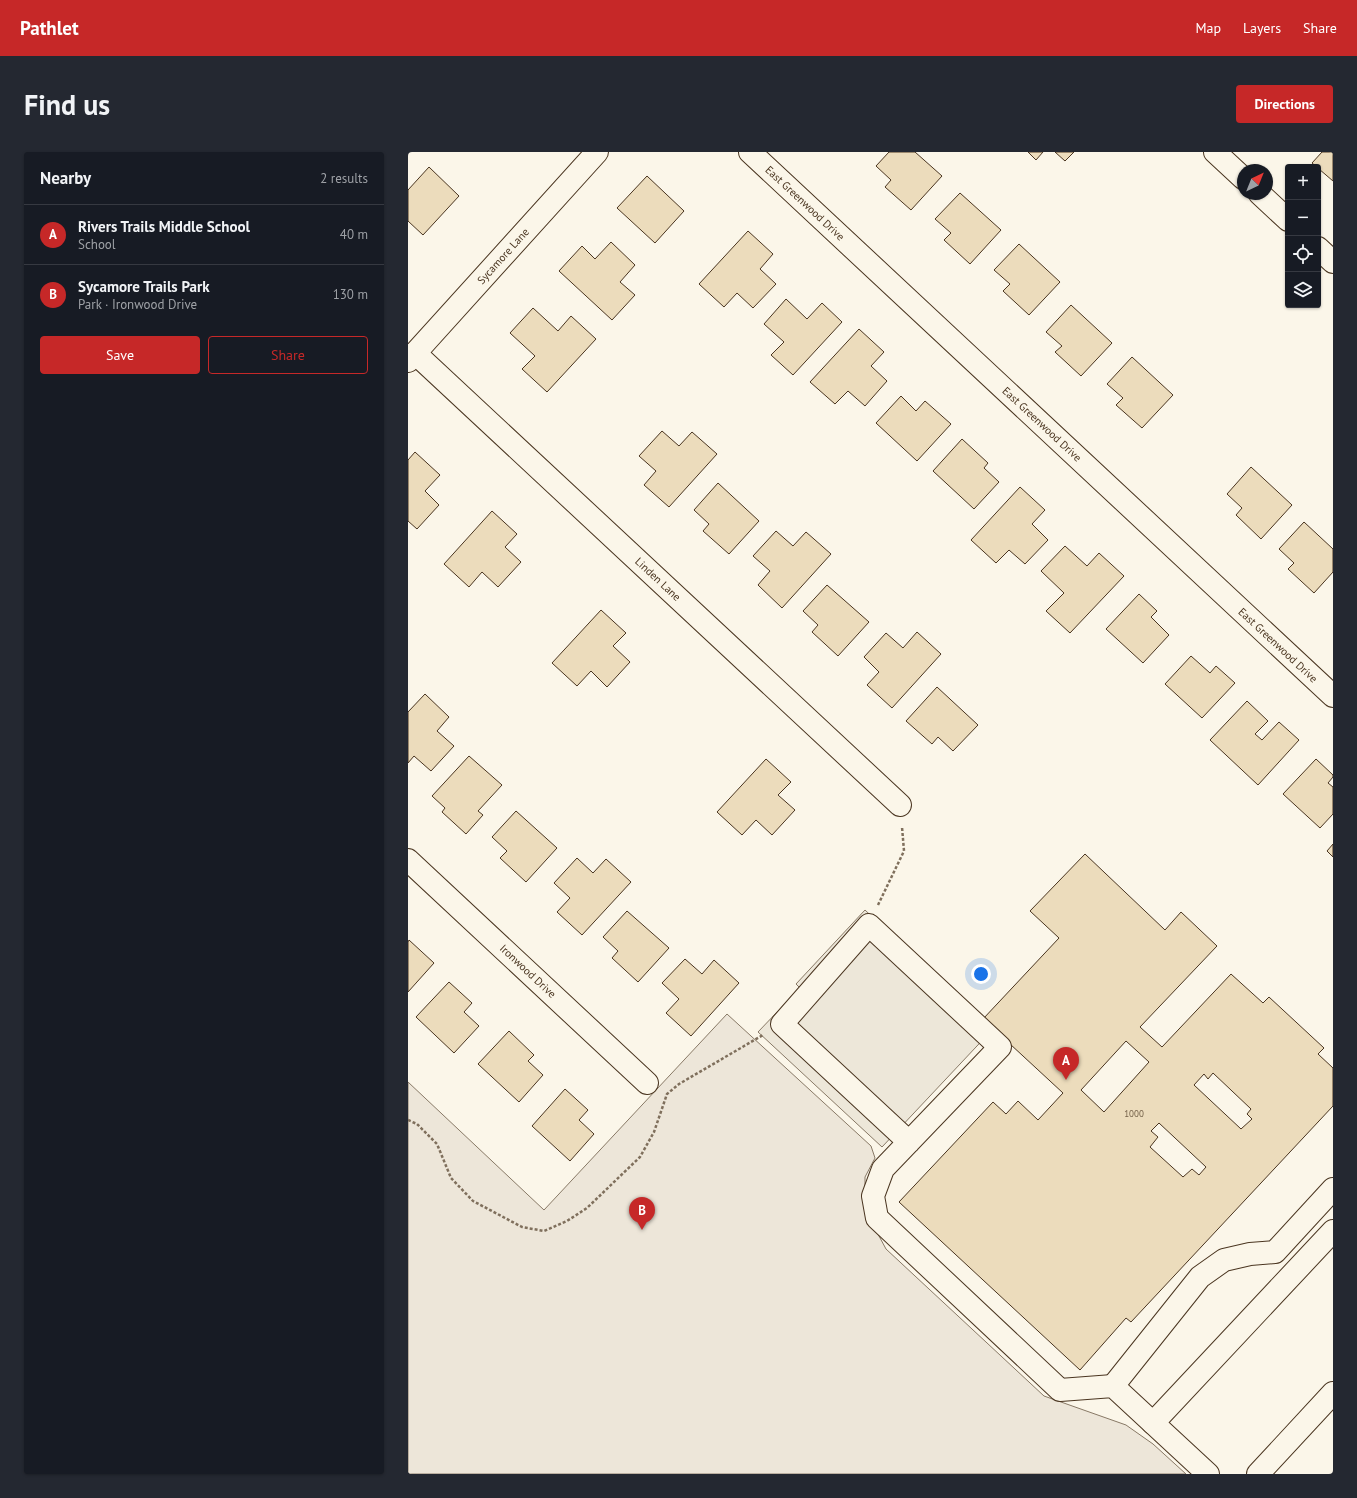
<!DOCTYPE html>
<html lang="en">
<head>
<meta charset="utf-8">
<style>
	:root { --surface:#171b24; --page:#242831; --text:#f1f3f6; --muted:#9ea1a6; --line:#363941; --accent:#c62828 }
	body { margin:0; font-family:"PT Sans",sans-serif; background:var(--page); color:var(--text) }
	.controls { position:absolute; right:12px; top:12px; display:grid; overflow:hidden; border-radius:4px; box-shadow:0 1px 3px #0004 }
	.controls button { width:36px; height:36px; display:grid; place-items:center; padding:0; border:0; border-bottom:1px solid var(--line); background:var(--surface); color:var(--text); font:20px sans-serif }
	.compass { position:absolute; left:829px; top:12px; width:36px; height:36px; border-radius:50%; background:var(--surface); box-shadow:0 1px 3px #0004; rotate:43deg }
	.you { position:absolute; left:573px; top:822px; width:14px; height:14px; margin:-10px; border:3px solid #fff; border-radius:50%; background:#1a73e8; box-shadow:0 0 0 6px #1a73e833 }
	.badge { display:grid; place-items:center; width:26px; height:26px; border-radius:50%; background:var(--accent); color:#fff; font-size:13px; font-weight:700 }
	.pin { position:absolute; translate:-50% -33px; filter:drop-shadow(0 1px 2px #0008) }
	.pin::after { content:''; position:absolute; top:21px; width:14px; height:12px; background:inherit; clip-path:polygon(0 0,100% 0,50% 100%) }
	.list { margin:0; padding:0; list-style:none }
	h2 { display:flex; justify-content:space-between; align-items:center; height:52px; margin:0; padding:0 16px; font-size:17px }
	h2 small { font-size:13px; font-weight:400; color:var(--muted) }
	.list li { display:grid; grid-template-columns:26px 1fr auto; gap:12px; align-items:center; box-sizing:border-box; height:60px; padding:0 16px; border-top:1px solid var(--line) }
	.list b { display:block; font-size:15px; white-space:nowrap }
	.list p { margin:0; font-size:13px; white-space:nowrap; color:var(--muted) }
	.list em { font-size:13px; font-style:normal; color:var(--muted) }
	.actions { display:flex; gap:8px; padding:12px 16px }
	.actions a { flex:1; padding:9px 0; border:1px solid var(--accent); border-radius:4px; text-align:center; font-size:14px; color:var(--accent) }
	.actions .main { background:var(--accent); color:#fff }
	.icon { flex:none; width:22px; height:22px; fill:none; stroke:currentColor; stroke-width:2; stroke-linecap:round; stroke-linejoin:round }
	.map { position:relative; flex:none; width:925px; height:1322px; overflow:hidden; border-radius:4px }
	header { display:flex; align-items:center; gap:24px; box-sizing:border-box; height:56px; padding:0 20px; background:var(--accent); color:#fff }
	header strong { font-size:19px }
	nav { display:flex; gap:22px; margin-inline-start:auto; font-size:14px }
	.intro { display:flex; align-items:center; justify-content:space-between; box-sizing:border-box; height:96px; padding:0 24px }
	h1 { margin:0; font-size:28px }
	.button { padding:10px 18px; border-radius:4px; background:var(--accent); color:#fff; font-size:14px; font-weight:700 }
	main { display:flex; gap:24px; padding:0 24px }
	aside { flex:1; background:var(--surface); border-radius:4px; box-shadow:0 1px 3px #0004 }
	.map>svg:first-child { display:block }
</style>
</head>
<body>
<header>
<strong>Pathlet</strong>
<nav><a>Map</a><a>Layers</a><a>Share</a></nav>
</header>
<div class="intro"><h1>Find us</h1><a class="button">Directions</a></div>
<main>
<aside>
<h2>Nearby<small>2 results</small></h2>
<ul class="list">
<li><span class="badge">A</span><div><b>Rivers Trails Middle School</b><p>School</p></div><em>40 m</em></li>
<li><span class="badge">B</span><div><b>Sycamore Trails Park</b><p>Park · Ironwood Drive</p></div><em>130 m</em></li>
</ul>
<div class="actions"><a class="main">Save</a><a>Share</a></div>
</aside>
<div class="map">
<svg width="925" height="1322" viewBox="0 0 925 1322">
	<rect width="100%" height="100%" fill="#fbf6e9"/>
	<path fill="#ede6d9" stroke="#887966" d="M319,862L463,994L467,1006L457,1025V1058L478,1097L636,1244L718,1273L745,1292L778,1322H0V930L136,1058Z"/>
	<path fill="#ede7d9" stroke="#887966" d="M457,758L584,878L474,995L350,880L392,836L388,832Z"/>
	<g fill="#ecdcbc" stroke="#4a3520" fill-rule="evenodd">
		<path d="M481,0H507L534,24L503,58L477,35L483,28L468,14Z"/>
		<path d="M620,0H635L628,8Z"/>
		<path d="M647,0H666L657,9Z"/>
		<path d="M914,0H925V29L904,11Z"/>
		<path d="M21,15L51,44L15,83L0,69V38Z"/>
		<path d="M239,24L276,59L247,91L209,56Z"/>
		<path d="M552,41L593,78L562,112L536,88L543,81L527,67Z"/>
		<path d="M340,79L365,102L352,117L368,132L345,156L329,141L316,155L291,132Z"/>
		<path d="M203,90L227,113L212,130L227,143L204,168L151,119L174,94L187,107Z"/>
		<path d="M611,92L652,130L621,163L595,139L602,132L586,118Z"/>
		<path d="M378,147L399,167L414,151L434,170L385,223L363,203L376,190L356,172Z"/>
		<path d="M663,153L704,191L673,224L647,200L654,194L638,180Z"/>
		<path d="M125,156L150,179L163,164L188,187L139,240L114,217L127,204L102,181Z"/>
		<path d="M451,177L476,200L463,214L479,229L457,254L440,239L427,252L402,230Z"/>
		<path d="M724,205L765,243L734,276L708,253L715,246L699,232Z"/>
		<path d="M493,244L508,259L517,249L543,272L509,309L468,271Z"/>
		<path d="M254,279L271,294L284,280L309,302L261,355L236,333L248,319L231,304Z"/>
		<path d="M554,287L580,311L576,316L591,330L566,357L525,319Z"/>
		<path d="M7,300L32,323L17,339L31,353L9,377L0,369V308Z"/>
		<path d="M843,315L884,353L853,387L828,363L834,356L819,342Z"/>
		<path d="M310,331L351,369L321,402L295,379L301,372L286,358Z"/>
		<path d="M612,335L637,358L624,372L640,388L617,412L601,398L588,411L563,388Z"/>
		<path d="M84,359L109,382L97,395L113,410L90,435L74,420L61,435L36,412Z"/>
		<path d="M896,370L925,397V420L906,441L880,417L886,411L871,397Z"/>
		<path d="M368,379L385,394L398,380L423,402L374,456L350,433L362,419L345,404Z"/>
		<path d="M657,394L679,414L691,401L716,424L662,481L638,459L656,441L633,419Z"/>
		<path d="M419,433L461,470L430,504L404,480L410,473L395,459Z"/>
		<path d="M731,442L749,459L743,465L761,483L735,511L698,477Z"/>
		<path d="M193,458L218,481L205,494L222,510L199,535L183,519L169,534L144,511Z"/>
		<path d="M509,480L533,502L484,556L459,533L471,520L456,505L478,481L495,496Z"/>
		<path d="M783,504L802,521L808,514L827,531L794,566L757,532Z"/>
		<path d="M529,535L570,573L545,599L530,585L524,592L498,569Z"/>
		<path d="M17,542L41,565L29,579L46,594L23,619L6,604L0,611V560Z"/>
		<path d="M839,549L860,569L847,582L854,588L871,570L891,588L850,633L802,588Z"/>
		<path d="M61,604L94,633L70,659L75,663L58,682L34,660L37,656L24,644Z"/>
		<path d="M358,607L383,630L370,643L387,658L364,683L348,668L334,683L309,660Z"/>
		<path d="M908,607L925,623V625L920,631L925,635V662L912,676L875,642Z"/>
		<path d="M108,659L149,696L118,730L92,706L99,699L84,685Z"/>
		<path d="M925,692V705L919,699Z"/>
		<path d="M677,702L757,778L773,760L809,794L732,875L754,895L823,822L855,851L861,845L916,896L910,902L925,916V954L723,1170L718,1166L672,1218L491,1050L585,950L598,962L610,949L630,968L655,941L575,867L651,786L622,759ZM718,889L741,910L696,960L673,938ZM805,921L843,957L839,962L844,967L833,977L786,933L796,922L800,927ZM751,971L798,1015L791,1023L784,1017L775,1025L742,995L750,985L743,979Z"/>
		<path d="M169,706L185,721L198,707L223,730L174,783L149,760L162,746L146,731Z"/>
		<path d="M219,759L261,796L230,830L204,806L210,799L195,785Z"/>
		<path d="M1,788L26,811L0,840V790Z"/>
		<path d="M277,807L294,822L306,808L331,831L283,884L258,861L271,847L254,831Z"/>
		<path d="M41,830L64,851L56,860L71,874L46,901L8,865Z"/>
		<path d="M101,879L126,903L120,909L135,923L111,950L70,912Z"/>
		<path d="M157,937L180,958L171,968L186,982L162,1009L124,974Z"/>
	</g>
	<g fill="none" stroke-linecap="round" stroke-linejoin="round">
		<defs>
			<g id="minor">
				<path d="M342,0L925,544"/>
				<path d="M807,0L835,26"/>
				<path d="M852,42L880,68"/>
				<path d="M910,96L925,110"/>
				<path d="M7,201L492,653"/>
				<path d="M0,209L189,0"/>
				<path d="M0,708L239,931"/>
				<path d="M501,990L374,872L461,773L592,895L475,1017L465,1044L469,1066L652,1238L705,1234L800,1322"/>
				<path d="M705,1234L792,1125L816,1108L842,1102L867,1100L925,1037"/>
				<path d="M745,1271L925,1079"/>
			</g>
			<path id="major" d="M850,1322L925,1241"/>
		</defs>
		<use href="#minor" stroke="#4a3520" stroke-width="24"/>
		<use href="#major" stroke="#4a3520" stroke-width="24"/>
		<g stroke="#7f6f5c" stroke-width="2.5" stroke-dasharray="3 2" stroke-linecap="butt">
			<path d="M470,753L496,699L494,675"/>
			<path d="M0,968L9,972L29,992L43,1026L65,1049L114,1075L136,1079L159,1069L179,1056L232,1005L246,980L259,942L271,932L355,883"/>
		</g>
		<use href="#minor" stroke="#fbf6e9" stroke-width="22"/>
		<use href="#major" stroke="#fbf6e9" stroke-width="22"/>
	</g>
	<g text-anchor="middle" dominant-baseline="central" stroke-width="3" stroke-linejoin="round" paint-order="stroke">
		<g font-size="9" fill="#725f47">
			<text x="726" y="961">1000</text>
		</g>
		<g font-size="11" fill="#4a3520" stroke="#fbf6e9">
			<text transform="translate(397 51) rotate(43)">East Greenwood Drive</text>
			<text transform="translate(95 104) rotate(-48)">Sycamore Lane</text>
			<text transform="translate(634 272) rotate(43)">East Greenwood Drive</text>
			<text transform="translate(250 427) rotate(43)">Linden Lane</text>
			<text transform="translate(870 493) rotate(43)">East Greenwood Drive</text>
			<text transform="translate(120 819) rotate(43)">Ironwood Drive</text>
		</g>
	</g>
</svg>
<div class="controls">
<button>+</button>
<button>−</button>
<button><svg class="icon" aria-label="locate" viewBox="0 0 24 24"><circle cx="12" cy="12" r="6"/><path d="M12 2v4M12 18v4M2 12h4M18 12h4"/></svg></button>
<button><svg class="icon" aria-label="layers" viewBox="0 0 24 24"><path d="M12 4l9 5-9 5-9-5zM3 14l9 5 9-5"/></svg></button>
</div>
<svg class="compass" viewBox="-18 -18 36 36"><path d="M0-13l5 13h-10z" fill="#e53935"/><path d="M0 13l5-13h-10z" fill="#9ea1a6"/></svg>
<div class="you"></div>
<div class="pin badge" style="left:658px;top:928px">A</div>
<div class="pin badge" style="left:234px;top:1078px">B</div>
</div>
</main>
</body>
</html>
